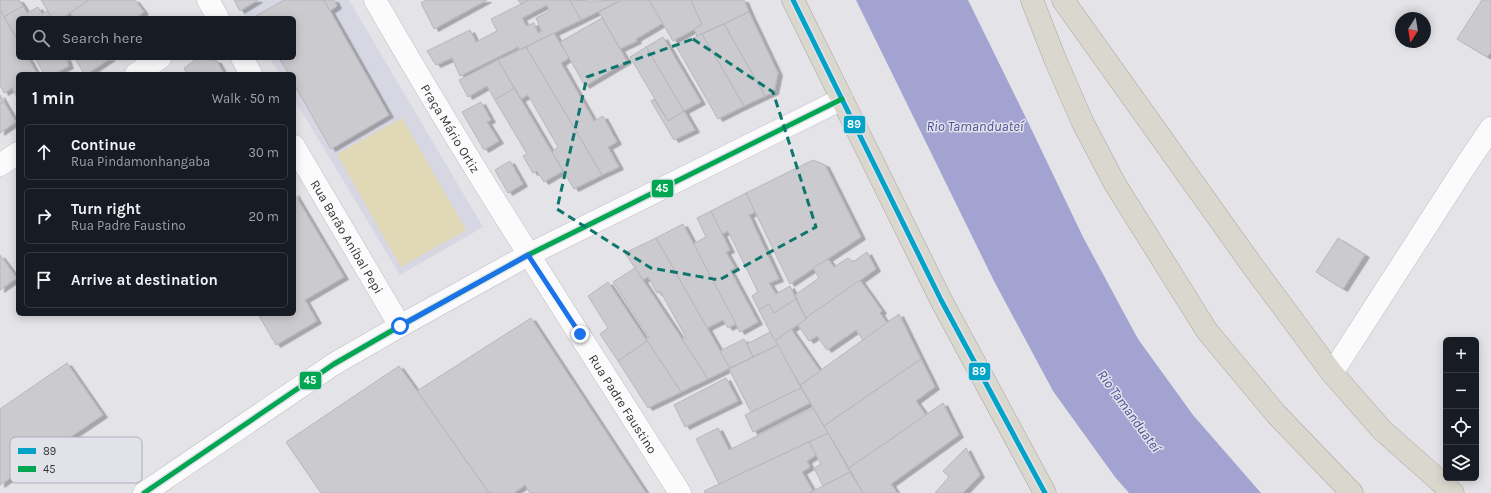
<!DOCTYPE html>
<html lang="en">
<head>
<meta charset="utf-8">
<style>
	:root { --surface:#171b24; --page:#20242c; --text:#f1f3f6; --muted:#9ea1a6; --line:#363941 }
	body { margin:0; font-family:Karla,sans-serif; background:var(--page); color:var(--text) }
	.controls { position:absolute; right:12px; bottom:12px; display:grid; overflow:hidden; border-radius:6px; box-shadow:0 2px 10px #0003 }
	.controls button { width:36px; height:36px; display:grid; place-items:center; padding:0; border:0; border-bottom:1px solid var(--line); background:var(--surface); color:var(--text); font:20px sans-serif }
	.compass { position:absolute; left:1395px; top:12px; width:36px; height:36px; border-radius:50%; background:var(--surface); box-shadow:0 2px 10px #0003; rotate:192deg }
	.stop { position:absolute; width:12px; height:12px; margin:-9px; border:3px solid #1a73e8; border-radius:50%; background:#fff }
	.stop.end { background:#1a73e8; border-color:#fff; box-shadow:0 1px 4px #0008 }
	.list { margin:0; padding:0; list-style:none }
	h2 { display:flex; justify-content:space-between; align-items:center; height:52px; margin:0; padding:0 16px; font-size:17px }
	h2 small { font-size:13px; font-weight:400; color:var(--muted) }
	.list li { display:grid; grid-template-columns:26px 1fr auto; gap:12px; align-items:center; box-sizing:border-box; height:56px; margin:0 8px 8px; padding:0 8px; border:1px solid var(--line); border-radius:6px }
	.list b { display:block; font-size:15px; white-space:nowrap }
	.list p { margin:0; font-size:13px; white-space:nowrap; color:var(--muted) }
	.list em { font-size:13px; font-style:normal; color:var(--muted) }
	.icon { flex:none; width:22px; height:22px; fill:none; stroke:currentColor; stroke-width:2; stroke-linecap:round; stroke-linejoin:round }
	.map { position:relative; flex:none; width:1491px; height:493px; overflow:hidden }
	.search { position:absolute; background:var(--surface); box-shadow:0 2px 10px #0003; left:16px; top:16px; width:280px; height:44px; display:flex; align-items:center; gap:10px; box-sizing:border-box; padding:0 14px; border-radius:6px; color:var(--muted); font-size:15px }
	.panel { position:absolute; background:var(--surface); box-shadow:0 2px 10px #0003; left:16px; top:72px; width:280px; height:244px; border-radius:6px }
	.map>svg:first-child { display:block }
</style>
</head>
<body>
<div class="map">
<svg width="1491" height="493" viewBox="0 0 1491 493">
	<defs>
		<filter id="shadow"><feDropShadow dx="4.5" dy="2.5" stdDeviation="0" flood-color="#0004"/></filter>
	</defs>
	<rect width="100%" height="100%" fill="#e3e3e8"/>
	<path fill="#d6d7e2" d="M235,0H349L483,227L400,275L294,99V74H279L270,58H294V18H246Z"/>
	<path fill="#e1d9b6" d="M402,118L466,230L401,267L337,154Z"/>
	<path fill="#a2a3d0" d="M856,0H968L1026,118L1083,237L1138,339L1193,415L1261,493H1129L1115,477L1053,391L994,281Z"/>
	<g fill="#cbcbcf" stroke="#b7b7bb" fill-rule="evenodd" filter="url(#shadow)">
		<path d="M0,0H19L23,6L4,17L0,10Z"/>
		<path d="M41,0H89L63,18H52Z"/>
		<path d="M89,0H135L144,12L136,18H74L70,13Z"/>
		<path d="M234,0H258L240,11Z"/>
		<path d="M284,0H324L389,115L331,149L294,84V74H289L279,58H294V18H257L256,16Z"/>
		<path d="M324,0H334L337,6L330,11Z"/>
		<path d="M426,0H487L434,29L421,3Z"/>
		<path d="M518,0H529L521,4Z"/>
		<path d="M529,0H570L581,20L519,50L518,47L460,76L452,58L436,65L427,51L470,30L476,42L497,31L491,19ZM547,5L550,11L536,18L542,31L538,33L534,23L526,26L522,18Z"/>
		<path d="M570,0L591,1L622,0L581,20Z"/>
		<path d="M622,0H649L663,23L636,39L637,41L620,49L599,12Z"/>
		<path d="M649,0H691L702,25L673,41Z"/>
		<path d="M691,0H744L749,12L697,36L694,29L702,25Z"/>
		<path d="M1482,0H1491V52L1487,57L1457,39Z"/>
		<path d="M23,6L27,13L38,7L42,14L47,11L52,18H18V41L4,17Z"/>
		<path d="M0,10L18,41V58H28L37,74H18V99L12,88L4,93L0,85Z"/>
		<path d="M749,12L778,73L774,92L765,96L724,24Z"/>
		<path d="M602,18L627,61L585,86L560,42Z"/>
		<path d="M724,24L765,96L744,106L702,34Z"/>
		<path d="M554,33L569,58L561,63L594,121L603,116L617,142L608,147L619,167L602,175L526,47Z"/>
		<path d="M702,34L744,106L718,119L676,46Z"/>
		<path d="M663,37L701,102L684,111L646,47Z"/>
		<path d="M526,47L602,175L574,189L552,152L558,147L528,95L521,99L498,60Z"/>
		<path d="M646,47L684,111L668,121L630,57Z"/>
		<path d="M35,58H66L69,66L54,74H44Z"/>
		<path d="M75,58H111L87,74H84Z"/>
		<path d="M198,58L217,61L224,74H187L184,68Z"/>
		<path d="M498,60L514,88L495,100L487,86L468,97L459,80Z"/>
		<path d="M514,88L563,171L544,182L537,171L533,173L523,156L527,154L495,100Z"/>
		<path d="M0,95L4,102L0,104Z"/>
		<path d="M654,99L668,121L684,111L695,130L674,140L651,101Z"/>
		<path d="M4,102L16,122L0,133V104Z"/>
		<path d="M481,102L491,120L487,122L499,141L484,150L462,112Z"/>
		<path d="M813,160L825,165L861,237L790,284L746,193Z"/>
		<path d="M510,161L523,184L508,193L495,170Z"/>
		<path d="M294,193L344,277L305,300L317,321L276,345L258,314H294Z"/>
		<path d="M746,193L755,212L749,215L779,279L769,283L776,294L790,286L796,299L774,313L769,304L759,310L752,296L758,292L728,231L722,234L711,211Z"/>
		<path d="M711,211L730,250L726,252L735,268L730,270L758,322L740,332L693,244L706,237L697,218Z"/>
		<path d="M683,224L736,324L728,328L723,320L707,328L656,238Z"/>
		<path d="M656,238L730,368L708,379L682,339L686,337L660,291L657,293L648,277L643,280L625,253Z"/>
		<path d="M1338,238L1365,255L1343,289L1316,272Z"/>
		<path d="M867,252L876,269L806,319L795,295L819,278L813,268L828,259L834,267L848,258L853,262Z"/>
		<path d="M0,255L17,278L0,290Z"/>
		<path d="M635,268L682,339L708,379L681,392L647,341L646,339L649,337L613,282Z"/>
		<path d="M860,280L882,311L880,313L887,323L863,340L856,330L827,350L817,336L809,341L797,324Z"/>
		<path d="M608,282L647,341L618,361L600,334L608,328L588,296Z"/>
		<path d="M796,299L806,319L775,341L759,310L769,304L774,313Z"/>
		<path d="M899,314L921,359L824,426L800,385Z"/>
		<path d="M531,318L646,493H530L525,485L514,493H489L417,391Z"/>
		<path d="M791,329L820,371L800,385L775,341Z"/>
		<path d="M770,332L778,345L753,357L747,344Z"/>
		<path d="M744,339L753,357L730,368L720,351Z"/>
		<path d="M647,341L681,392L648,408L618,361Z"/>
		<path d="M778,345L801,388L751,412L729,369Z"/>
		<path d="M921,359L935,387L916,401L926,415L849,468L824,426Z"/>
		<path d="M67,363L103,415L0,485V409Z"/>
		<path d="M399,366L417,391L489,493H321L286,442Z"/>
		<path d="M726,378L738,401L685,427L674,405Z"/>
		<path d="M801,388L810,403L753,432L745,415Z"/>
		<path d="M943,403L959,435L891,484L897,493H863L849,468Z"/>
		<path d="M813,408L828,433L719,484L696,439L718,428L729,450Z"/>
		<path d="M828,433L850,472L823,486L814,468L821,464L809,442Z"/>
		<path d="M809,442L816,455L807,461L810,467L802,472L813,491L809,493H705L704,491Z"/>
		<path d="M966,448L980,475L963,493H935L949,477L943,471Z"/>
		<path d="M850,472L863,493H809L823,486Z"/>
	</g>
	<g fill="none" stroke-linecap="round" stroke-linejoin="round">
		<defs>
			<g id="minor">
				<path d="M208,0L218,18"/>
				<path id="s1" d="M375,0C471,168 577,330 680,493"/>
				<path d="M242,58L251,74"/>
				<path d="M136,74L160,58"/>
				<path id="s2" d="M294,146L400,326"/>
				<path d="M0,165L18,153"/>
				<path d="M1332,373L1466,165L1491,128"/>
				<path d="M144,493L334,364L400,326L528,255L842,99"/>
			</g>
			<g id="highway">
				<path d="M793,0L941,300L1045,493"/>
				<path d="M1032,0L1055,59L1083,123L1115,184L1207,331L1277,415L1352,493"/>
				<path d="M1063,0L1254,268L1332,373L1382,430L1453,493"/>
			</g>
		</defs>
		<use href="#minor" stroke="#bfbfc3" stroke-width="23"/>
		<use href="#highway" stroke="#a9a69f" stroke-width="23"/>
		<use href="#minor" stroke="#fbfbfc" stroke-width="22"/>
		<use href="#highway" stroke="#dad7ce" stroke-width="22"/>
		<defs>
			<path id="bus-1" d="M793,0L941,300L1045,493"/>
			<path id="bus-2" d="M144,493L334,364L400,326L528,255L842,99"/>
		</defs>
		<use href="#bus-1" stroke="#e1e2ea" stroke-width="8"/>
		<use href="#bus-2" stroke="#e1e2ea" stroke-width="8"/>
		<use href="#bus-1" stroke="#03a3c7" stroke-width="5"/>
		<use href="#bus-2" stroke="#00a651" stroke-width="5"/>
	</g>
	<g fill="none" stroke-linecap="round" stroke-linejoin="round">
		<path stroke="#1a73e8" stroke-width="5" d="M400,326L528,255L580,334"/>
	</g>
	<path fill="none" stroke="#0f766e" stroke-width="3" stroke-dasharray="8 5" stroke-linejoin="round" d="M693,39L773,92L816,227L719,280L651,268L557,209L587,77Z"/>
	<g text-anchor="middle" dominant-baseline="central" stroke-width="3" stroke-linejoin="round" paint-order="stroke">
		<g font-size="13" fill="#353539" stroke="#e1e2ea">
			<text stroke="none"><textPath href="#s1" startOffset="149">Praça Mário Ortiz</textPath></text>
			<text stroke="none"><textPath href="#s2" startOffset="105">Rua Barão Aníbal Pepi</textPath></text>
			<text stroke="none"><textPath href="#s1" startOffset="474">Rua Padre Faustino</textPath></text>
		</g>
		<g font-size="14" font-style="italic" fill="#4f4c98" stroke="#e1e2ea">
			<text x="975" y="126">Rio Tamanduateí</text>
			<text transform="translate(1129 411) rotate(54)">Rio Tamanduateí</text>
		</g>
	</g>
	<rect x="10" y="437" width="132" height="46" rx="6" fill="#e1e2ea" stroke="#adaeb5" stroke-width="1"/>
	<rect x="18" y="448" width="18" height="6" fill="#03a3c7"/>
	<rect x="18" y="466" width="18" height="6" fill="#00a651"/>
	<g font-size="11" fill="#353539">
		<text x="43" y="455">89</text>
		<text x="43" y="473">45</text>
	</g>
	<g stroke="#e1e2ea" stroke-width="1.5">
		<rect x="843" y="115" width="23" height="19" rx="4" fill="#03a3c7"/>
		<rect x="651" y="179" width="23" height="19" rx="4" fill="#00a651"/>
		<rect x="968" y="362" width="23" height="19" rx="4" fill="#03a3c7"/>
		<rect x="299" y="371" width="23" height="19" rx="4" fill="#00a651"/>
	</g>
	<g font-size="11" text-anchor="middle" font-weight="bold" fill="#fff">
		<text x="854" y="128">89</text>
		<text x="662" y="192">45</text>
		<text x="979" y="375">89</text>
		<text x="310" y="384">45</text>
	</g>
</svg>
<div class="controls">
<button>+</button>
<button>−</button>
<button><svg class="icon" aria-label="locate" viewBox="0 0 24 24"><circle cx="12" cy="12" r="6"/><path d="M12 2v4M12 18v4M2 12h4M18 12h4"/></svg></button>
<button><svg class="icon" aria-label="layers" viewBox="0 0 24 24"><path d="M12 4l9 5-9 5-9-5zM3 14l9 5 9-5"/></svg></button>
</div>
<svg class="compass" viewBox="-18 -18 36 36"><path d="M0-13l5 13h-10z" fill="#e53935"/><path d="M0 13l5-13h-10z" fill="#9ea1a6"/></svg>
<div class="stop" style="left:400px;top:326px"></div>
<div class="stop end" style="left:580px;top:334px"></div>
<div class="search"><svg class="icon" aria-label="search" viewBox="0 0 24 24"><circle cx="10" cy="10" r="6"/><path d="M15 15l6 6"/></svg>Search here</div>
<section class="panel">
<h2>1 min<small>Walk · 50 m</small></h2>
<ul class="list">
<li><svg class="icon" aria-label="ahead" viewBox="0 0 24 24"><path d="M12 20V5M6 11l6-6 6 6"/></svg><div><b>Continue</b><p>Rua Pindamonhangaba</p></div><em>30 m</em></li>
<li><svg class="icon" aria-label="right" viewBox="0 0 24 24"><path d="M7 20v-9h11M14 6l5 5-5 5"/></svg><div><b>Turn right</b><p>Rua Padre Faustino</p></div><em>20 m</em></li>
<li><svg class="icon" aria-label="arrive" viewBox="0 0 24 24"><path d="M6 21V4h12l-3 4 3 4H6"/></svg><div><b>Arrive at destination</b></div></li>
</ul>
</section>
</div>
</body>
</html>
